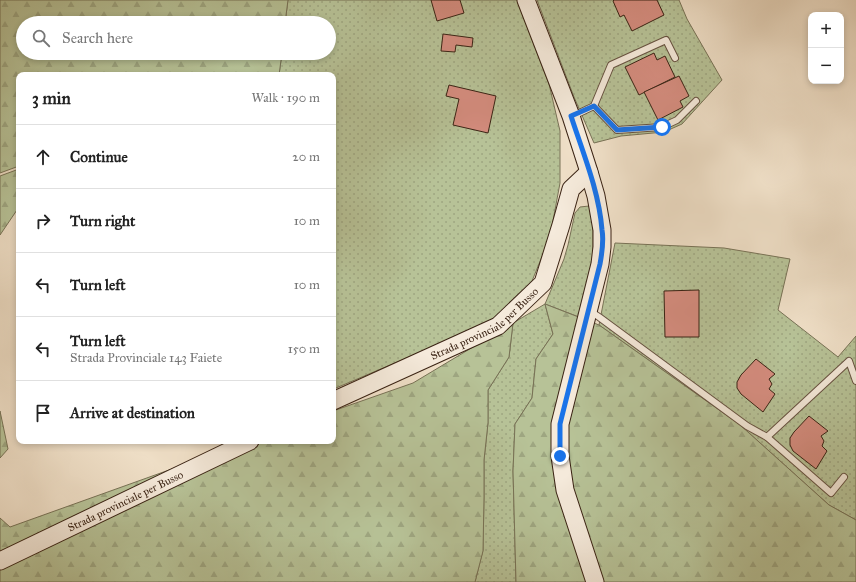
<!DOCTYPE html>
<html lang="en">
<head>
<meta charset="utf-8">
<style>
	:root { --surface:#fff; --page:#f6f6f6; --text:#222; --muted:#767676; --line:#e0e0e0 }
	body { margin:0; font-family:"IM FELL Great Primer",serif; background:var(--page); color:var(--text) }
	.controls { position:absolute; right:12px; top:12px; display:grid; overflow:hidden; border-radius:8px; box-shadow:0 2px 6px #0003 }
	.controls button { width:36px; height:36px; display:grid; place-items:center; padding:0; border:0; border-bottom:1px solid var(--line); background:var(--surface); color:var(--text); font:20px sans-serif }
	.stop { position:absolute; width:12px; height:12px; margin:-9px; border:3px solid #1a73e8; border-radius:50%; background:#fff }
	.stop.end { background:#1a73e8; border-color:#fff; box-shadow:0 1px 4px #0008 }
	.list { margin:0; padding:0; list-style:none }
	h2 { display:flex; justify-content:space-between; align-items:center; height:52px; margin:0; padding:0 16px; font-size:17px }
	h2 small { font-size:13px; font-weight:400; color:var(--muted) }
	.list li { display:grid; grid-template-columns:26px 1fr auto; gap:12px; align-items:center; box-sizing:border-box; height:64px; padding:0 16px; border-top:1px solid var(--line) }
	.list b { display:block; font-size:15px; white-space:nowrap }
	.list p { margin:0; font-size:13px; white-space:nowrap; color:var(--muted) }
	.list em { font-size:13px; font-style:normal; color:var(--muted) }
	.icon { flex:none; width:22px; height:22px; fill:none; stroke:currentColor; stroke-width:2; stroke-linecap:round; stroke-linejoin:round }
	.map { position:relative; flex:none; width:856px; height:582px; overflow:hidden }
	.search { position:absolute; background:var(--surface); box-shadow:0 2px 6px #0003; left:16px; top:16px; width:320px; height:44px; display:flex; align-items:center; gap:10px; box-sizing:border-box; padding:0 14px; border-radius:22px; color:var(--muted); font-size:15px }
	.panel { position:absolute; background:var(--surface); box-shadow:0 2px 6px #0003; left:16px; top:72px; width:320px; height:372px; border-radius:8px }
	.map>svg:first-child { display:block }
</style>
</head>
<body>
<div class="map">
<svg width="856" height="582" viewBox="0 0 856 582">
	<defs>
		<pattern id="grass-dots" width="8" height="8" patternUnits="userSpaceOnUse"><rect width="8" height="8" fill="#b7c297"/><path d="M2 2h.1M6 6h.1" fill="none" stroke="#9ea681" stroke-width="1.8" stroke-linecap="round"/></pattern>
		<pattern id="forest-firs" width="22" height="20" patternUnits="userSpaceOnUse"><rect width="22" height="20" fill="#b7c297"/><path d="M5 1l3.5 6h-7zM16 11l3.5 6h-7z" fill="#9ea681"/></pattern>
	</defs>
	<rect width="100%" height="100%" fill="#efdfc7"/>
	<filter id="stains"><feTurbulence type="fractalNoise" baseFrequency=".005" numOctaves="4"/><feColorMatrix values="0 0 0 0 .2 0 0 0 0 .09 0 0 0 0 .02 0 0 0 .5 -.17"/></filter>
	<radialGradient id="worn" r=".72"><stop offset=".6" stop-color="#630" stop-opacity="0"/><stop offset="1" stop-color="#630" stop-opacity=".3"/></radialGradient>
	<g fill="url(#grass-dots)" stroke="#787256">
		<path d="M288,0H517L549,84L560,131V183L550,237L532,281L494,321L336,388H333V75H279L282,53H329V23H285Z"/>
		<path d="M537,0H679L687,19L722,80L682,124L664,132L621,136L594,143L574,97Z"/>
		<path d="M589,206L593,221V260L579,317L545,304L553,334L536,359L532,398L515,424L513,471L516,582H475L483,550L484,497V460L488,423V390L509,357L513,323L545,304L554,283L564,259L568,245L575,213L580,207Z"/>
		<path d="M615,243L724,248L790,259L778,310L838,357L856,336V520L829,505L739,424L599,325Z"/>
	</g>
	<g fill="url(#forest-firs)" stroke="#787256">
		<path d="M0,0H288L285,23H23V53H282L279,75H19V166L0,173Z"/>
		<path d="M19,169V207L0,235V176Z"/>
		<path d="M545,304L599,325L739,424L829,505L856,520V582H516L513,471L515,424L532,398L536,359L553,334Z"/>
		<path d="M513,323L509,357L488,390V423L484,460V497L483,551L475,582H0V518L10,527L250,441H333V411L413,383Z"/>
		<path d="M0,411L8,449L0,458Z"/>
	</g>
	<g fill="#d48c7e" stroke="#3a2314">
		<path d="M431,0H460L464,13L437,21Z"/>
		<path d="M614,0H657L664,15L632,31L624,15L620,17L613,1Z"/>
		<path d="M443,34L473,38L472,47L456,45L455,52L441,51Z"/>
		<path d="M654,53L657,60L665,56L675,77L639,95L625,67Z"/>
		<path d="M679,76L689,96L680,101L683,107L658,120L644,92Z"/>
		<path d="M449,85L496,96L488,133L453,125L459,99L446,96Z"/>
		<path d="M699,290V337H665L664,291Z"/>
		<path d="M756,359L775,374L769,379L772,384L769,389L775,394L763,412L741,394L737,388V382L741,375Z"/>
		<path d="M809,416L828,431L821,436L824,441L822,446L827,451L816,469L793,451L790,445V438L794,432Z"/>
	</g>
	<g fill="none" stroke-linecap="round" stroke-linejoin="round">
		<defs>
			<g id="lane">
				<path d="M594,106L617,130L662,127L677,120L696,101"/>
				<path d="M573,116L594,106L611,65L666,40L675,58"/>
				<path d="M590,311L599,317L747,426L767,437L831,493L844,477"/>
				<path d="M767,437L849,361L856,381"/>
			</g>
			<g id="secondary">
				<path d="M526,0L571,116L589,172L596,196L602,230V247L600,264L560,424V456L565,490L595,582"/>
				<path id="s1" d="M333,401L498,326L543,283L561,225L571,189L589,172"/>
				<path id="s2" d="M0,561L250,441"/>
			</g>
		</defs>
		<use href="#lane" stroke="#675241" stroke-width="8"/>
		<use href="#secondary" stroke="#3a2314" stroke-width="19"/>
		<use href="#lane" stroke="#f5eadb" stroke-width="6"/>
		<use href="#secondary" stroke="#f5eadb" stroke-width="17"/>
	</g>
	<g fill="none" stroke-linecap="round" stroke-linejoin="round">
		<path stroke="#1a73e8" stroke-width="5" d="M560,456V424L600,264C602,253 604,241 602,230C599,191 583,153 571,116L594,106L617,130L662,127"/>
	</g>
	<g text-anchor="middle" dominant-baseline="central" stroke-width="4" stroke-linejoin="round" paint-order="stroke">
		<g font-size="11" fill="#3a2314" stroke="#f5eadb">
			<text stroke="none"><textPath href="#s1" startOffset="171">Strada provinciale per Busso</textPath></text>
			<text stroke="none"><textPath href="#s2" startOffset="139">Strada provinciale per Busso</textPath></text>
		</g>
	</g>
	<rect width="100%" height="100%" filter="url(#stains)"/>
	<rect width="100%" height="100%" fill="url(#worn)"/>
</svg>
<div class="controls">
<button>+</button>
<button>−</button>
</div>
<div class="stop" style="left:662px;top:127px"></div>
<div class="stop end" style="left:560px;top:456px"></div>
<div class="search"><svg class="icon" aria-label="search" viewBox="0 0 24 24"><circle cx="10" cy="10" r="6"/><path d="M15 15l6 6"/></svg>Search here</div>
<section class="panel">
<h2>3 min<small>Walk · 190 m</small></h2>
<ul class="list">
<li><svg class="icon" aria-label="ahead" viewBox="0 0 24 24"><path d="M12 20V5M6 11l6-6 6 6"/></svg><div><b>Continue</b></div><em>20 m</em></li>
<li><svg class="icon" aria-label="right" viewBox="0 0 24 24"><path d="M7 20v-9h11M14 6l5 5-5 5"/></svg><div><b>Turn right</b></div><em>10 m</em></li>
<li><svg class="icon" aria-label="left" viewBox="0 0 24 24"><path d="M17 20v-9H6M10 6l-5 5 5 5"/></svg><div><b>Turn left</b></div><em>10 m</em></li>
<li><svg class="icon" aria-label="left" viewBox="0 0 24 24"><path d="M17 20v-9H6M10 6l-5 5 5 5"/></svg><div><b>Turn left</b><p>Strada Provinciale 143 Faiete</p></div><em>150 m</em></li>
<li><svg class="icon" aria-label="arrive" viewBox="0 0 24 24"><path d="M6 21V4h12l-3 4 3 4H6"/></svg><div><b>Arrive at destination</b></div></li>
</ul>
</section>
</div>
</body>
</html>
